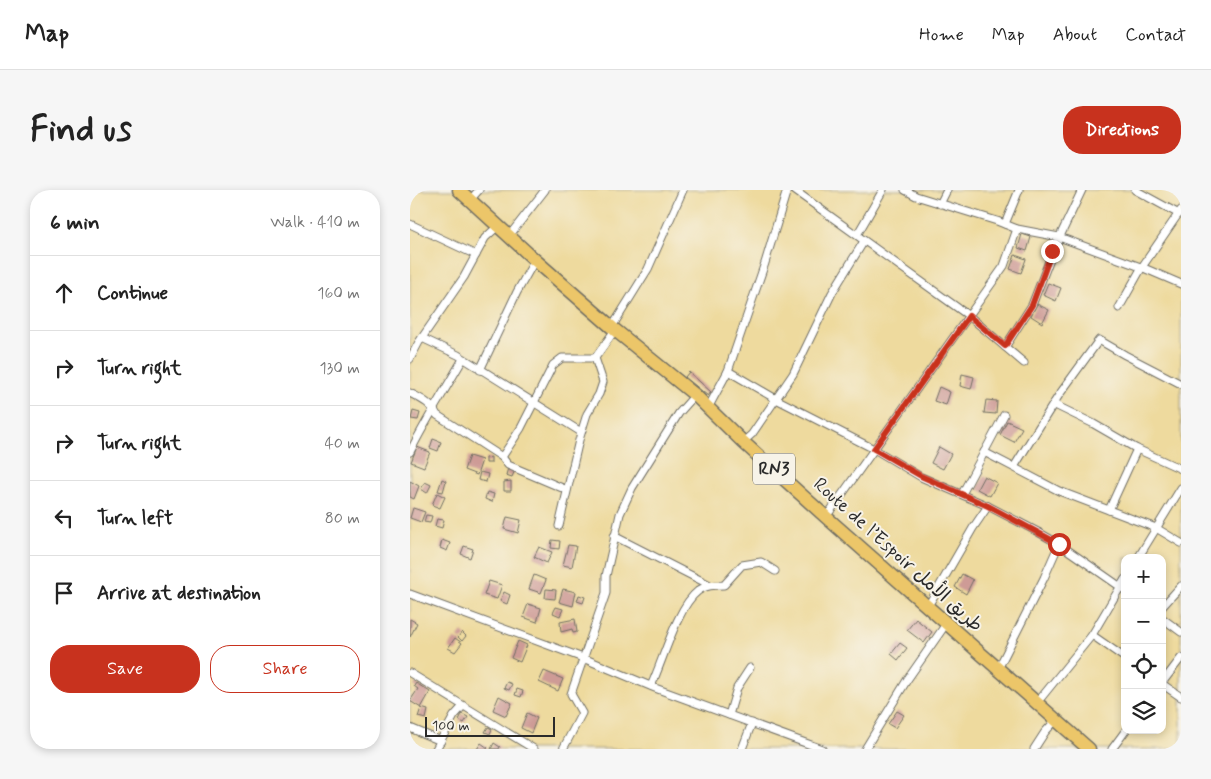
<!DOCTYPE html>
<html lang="en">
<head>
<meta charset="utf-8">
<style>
	:root { --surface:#fff; --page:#f6f6f6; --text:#222; --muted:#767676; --line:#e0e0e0; --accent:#c8321e }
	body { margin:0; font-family:Mynerve,"Playpen Sans Arabic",sans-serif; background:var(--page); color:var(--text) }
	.controls { position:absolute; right:15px; bottom:15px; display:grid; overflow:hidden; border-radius:10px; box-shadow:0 2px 8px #0003 }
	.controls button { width:45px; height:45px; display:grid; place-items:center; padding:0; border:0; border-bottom:1px solid var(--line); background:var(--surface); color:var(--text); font:25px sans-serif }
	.scale { position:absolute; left:15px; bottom:12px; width:130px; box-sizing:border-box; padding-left:5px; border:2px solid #2b2b2b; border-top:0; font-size:14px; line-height:18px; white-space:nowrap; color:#2b2b2b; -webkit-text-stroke:4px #f7f3e8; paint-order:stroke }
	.stop { position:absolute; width:15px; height:15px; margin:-11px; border:4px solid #c8321e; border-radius:50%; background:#fff }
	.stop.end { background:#c8321e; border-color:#fff; box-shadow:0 1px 5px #0008 }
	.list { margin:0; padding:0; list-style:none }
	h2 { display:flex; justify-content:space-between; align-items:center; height:65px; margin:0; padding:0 20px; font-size:21px }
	h2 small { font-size:16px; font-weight:400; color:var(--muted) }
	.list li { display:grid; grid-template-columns:32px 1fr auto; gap:15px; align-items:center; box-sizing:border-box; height:75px; padding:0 20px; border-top:1px solid var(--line) }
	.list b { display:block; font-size:19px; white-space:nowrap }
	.list em { font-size:16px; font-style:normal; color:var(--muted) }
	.actions { display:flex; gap:10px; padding:15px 20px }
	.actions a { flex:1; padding:11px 0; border:1px solid var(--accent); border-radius:20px; text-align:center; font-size:18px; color:var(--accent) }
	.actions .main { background:var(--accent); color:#fff }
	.icon { flex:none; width:28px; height:28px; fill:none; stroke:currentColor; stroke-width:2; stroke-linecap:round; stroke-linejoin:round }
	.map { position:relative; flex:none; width:771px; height:559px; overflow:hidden; border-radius:20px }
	header { display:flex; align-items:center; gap:30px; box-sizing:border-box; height:70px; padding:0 25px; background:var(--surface); border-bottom:1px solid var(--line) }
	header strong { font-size:24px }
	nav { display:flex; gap:28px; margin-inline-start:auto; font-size:18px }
	.intro { display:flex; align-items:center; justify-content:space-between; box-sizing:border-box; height:120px; padding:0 30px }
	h1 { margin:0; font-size:35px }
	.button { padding:12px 22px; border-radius:20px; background:var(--accent); color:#fff; font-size:18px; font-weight:700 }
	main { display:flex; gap:30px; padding:0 30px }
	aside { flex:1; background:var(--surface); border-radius:20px; box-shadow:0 2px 8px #0003 }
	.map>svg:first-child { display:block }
</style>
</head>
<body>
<header>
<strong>Map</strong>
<nav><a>Home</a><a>Map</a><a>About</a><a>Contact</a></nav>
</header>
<div class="intro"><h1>Find us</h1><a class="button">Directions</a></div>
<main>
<aside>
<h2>6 min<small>Walk · 410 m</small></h2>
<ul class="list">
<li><svg class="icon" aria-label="ahead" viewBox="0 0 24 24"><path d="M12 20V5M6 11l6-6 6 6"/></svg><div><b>Continue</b></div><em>160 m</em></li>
<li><svg class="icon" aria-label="right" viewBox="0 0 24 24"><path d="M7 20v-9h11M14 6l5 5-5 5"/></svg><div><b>Turn right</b></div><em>130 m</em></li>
<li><svg class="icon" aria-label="right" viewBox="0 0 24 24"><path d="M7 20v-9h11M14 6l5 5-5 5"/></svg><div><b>Turn right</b></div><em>40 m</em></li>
<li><svg class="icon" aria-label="left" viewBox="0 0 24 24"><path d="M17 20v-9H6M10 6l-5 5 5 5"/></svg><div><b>Turn left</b></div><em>80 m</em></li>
<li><svg class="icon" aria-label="arrive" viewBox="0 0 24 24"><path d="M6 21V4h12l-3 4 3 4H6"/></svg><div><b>Arrive at destination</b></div></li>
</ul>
<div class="actions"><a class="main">Save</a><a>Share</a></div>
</aside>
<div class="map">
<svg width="771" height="559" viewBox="0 0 771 559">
	<rect width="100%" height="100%" fill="#f7f3e8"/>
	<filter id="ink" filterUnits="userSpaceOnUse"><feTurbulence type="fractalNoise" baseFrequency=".02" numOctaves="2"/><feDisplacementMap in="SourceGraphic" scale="10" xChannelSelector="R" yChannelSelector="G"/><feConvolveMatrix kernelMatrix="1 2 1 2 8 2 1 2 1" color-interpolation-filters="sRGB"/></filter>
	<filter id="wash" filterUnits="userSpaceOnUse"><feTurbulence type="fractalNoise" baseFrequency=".0096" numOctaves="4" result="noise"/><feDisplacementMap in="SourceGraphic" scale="20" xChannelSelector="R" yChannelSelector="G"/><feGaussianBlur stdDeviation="1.12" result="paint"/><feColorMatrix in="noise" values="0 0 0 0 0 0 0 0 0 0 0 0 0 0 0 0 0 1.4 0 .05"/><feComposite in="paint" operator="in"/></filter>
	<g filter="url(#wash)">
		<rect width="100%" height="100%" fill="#ede7cc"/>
		<path fill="#eeda9e" stroke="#8c8264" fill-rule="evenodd" d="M0,0H771V559H0ZM715,368H752V540H715Z"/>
		<g id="blocks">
			<g fill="#ce9b96">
				<path d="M612,44L621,47L617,61L608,58Z"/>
				<path d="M605,65L616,69L611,83L600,79Z"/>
				<path d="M638,93L651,98L646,111L633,105Z"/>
				<path d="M627,114L639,120L632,133L621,126Z"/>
				<path d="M279,182L301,202L298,206L275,187Z"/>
				<path d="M552,184L564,187L561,199L550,196Z"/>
				<path d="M529,197L540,202L536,215L524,211Z"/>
				<path d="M576,210L587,211L586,224L574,223Z"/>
				<path d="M3,221L10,223L8,230L1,229Z"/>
				<path d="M597,231L612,238L604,252L590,245Z"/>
				<path d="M23,249L31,252L28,261L20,258Z"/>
				<path d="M7,257L20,262L14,277L1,272Z"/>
				<path d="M529,257L541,264L533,279L521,273Z"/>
				<path d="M59,266L72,270L67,285L54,280Z"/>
				<path d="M81,267V273H76V268Z"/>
				<path d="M98,278L105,280L102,287L96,285Z"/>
				<path d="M70,282L78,284L76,292L68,290Z"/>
				<path d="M574,286L587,293L580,306L567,299Z"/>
				<path d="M32,289L36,291L33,302L28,301Z"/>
				<path d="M0,291L9,296L4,309L0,307Z"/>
				<path d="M101,291V301H94V292Z"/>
				<path d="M15,292L21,295L17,303L11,299Z"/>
				<path d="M77,302L84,304L82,312L75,309Z"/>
				<path d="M27,303L35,307L30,318L22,315Z"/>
				<path d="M3,318L15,322L11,332L0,328Z"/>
				<path d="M16,325L22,326L20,333L14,332Z"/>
				<path d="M97,327L111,330L108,343L94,339Z"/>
				<path d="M27,329L34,330L32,338L25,336Z"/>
				<path d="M32,350L40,353L37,361L30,358Z"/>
				<path d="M142,350L150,351L149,359L141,358Z"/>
				<path d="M158,355L166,356L162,377L153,375Z"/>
				<path d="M54,356L63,359L60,368L51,364Z"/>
				<path d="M129,357L142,362L137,373L124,367Z"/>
				<path d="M552,384L563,390L556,404L545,397Z"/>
				<path d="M124,385L136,390L131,403L119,399Z"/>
				<path d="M79,391L92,395L87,409L74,405Z"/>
				<path d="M136,399L146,400L145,409L135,408Z"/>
				<path d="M153,399L166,402L163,416L149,412Z"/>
				<path d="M94,402L100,405L97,414L90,411Z"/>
				<path d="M169,405L175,407L173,413L167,411Z"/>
				<path d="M118,414L131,418L127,432L113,427Z"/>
				<path d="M146,417L153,419L150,426L143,423Z"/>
				<path d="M0,429L7,433L0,447Z"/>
				<path d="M165,429L167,442L163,443L162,439L151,442L150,432Z"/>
				<path d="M506,429L522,442L514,453L497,440Z"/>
				<path d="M52,442L56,446L52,451L48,447Z"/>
				<path d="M45,448L52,453L45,462L38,458Z"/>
				<path d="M108,451L117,455L110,472L101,468Z"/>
				<path d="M490,453L497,458L488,470L481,464Z"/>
				<path d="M134,481L153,489L148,501L129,492Z"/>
				<path d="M97,492L102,494L99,500L94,498Z"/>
				<path d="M6,493L20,502L11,518L0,511L8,499L4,496Z"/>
				<path d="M107,499L113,501L111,507L105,505Z"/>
				<path d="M89,506L102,513L96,526L83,520Z"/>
				<path d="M11,518L18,520L16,529L8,527Z"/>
				<path d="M487,521L494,525L485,538L478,534Z"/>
				<path d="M117,523L127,528L121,543L111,538Z"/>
				<path d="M52,524L58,527L54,533L49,530Z"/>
				<path d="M78,537L82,539L80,544L75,542Z"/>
				<path d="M71,553L78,558L77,559H67Z"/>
				<path d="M84,553L90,557L89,559H81Z"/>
			</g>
		</g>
	</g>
	<g filter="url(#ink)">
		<use href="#blocks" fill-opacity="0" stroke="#6f6d63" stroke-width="1"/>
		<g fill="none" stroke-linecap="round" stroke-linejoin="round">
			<defs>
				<g id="street">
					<path d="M384,0L559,126L614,173"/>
					<path d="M495,0L506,6L587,31L607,39L649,47L736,79L771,94"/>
					<path d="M725,0L769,24"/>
					<path d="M59,11L69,0"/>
					<path d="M530,14L537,0"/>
					<path d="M0,34L66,65"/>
					<path d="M595,34L609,0"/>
					<path d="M447,45L473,0"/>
					<path d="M99,46L135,0"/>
					<path d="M709,118L732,77L771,20"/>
					<path d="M202,137L238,79L273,0"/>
					<path d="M12,148L48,165L171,242"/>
					<path d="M595,157L622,115L643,61L672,0"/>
					<path d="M185,168L205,140"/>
					<path d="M0,169L9,152L54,87L75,48L88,36"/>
					<path d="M70,180L107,102L125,70"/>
					<path d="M318,181L366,209L464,259L511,287L578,316L628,342L649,354L715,400"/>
					<path d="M0,203C11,209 21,213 27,225L92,267L98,275L157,300"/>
					<path d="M643,214L682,233L727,259L771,279"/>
					<path d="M298,218L318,181L355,73L377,0"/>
					<path d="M333,252L342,244L383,184L422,103L454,51"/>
					<path d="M0,262C16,230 35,200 53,169"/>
					<path d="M574,262L649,301L746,338L771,353"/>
					<path d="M92,267L111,238L143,175L152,168H185"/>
					<path d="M604,277L649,205L689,150L715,165L771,194"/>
					<path d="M552,304L594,225"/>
					<path d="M699,320L727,259"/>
					<path d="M416,327L594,76L607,39"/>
					<path d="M149,336L169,250L177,224L189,204L193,192L185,168"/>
					<path d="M204,346L300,395"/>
					<path d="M728,368L771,298"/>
					<path d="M0,404L173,468L245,498L412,559"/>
					<path d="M518,416L563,338L578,316"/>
					<path d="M752,417L771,396"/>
					<path d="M752,428L771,442"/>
					<path d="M682,445L715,468"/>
					<path d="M588,479L634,388L649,354"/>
					<path d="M0,483L124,559"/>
					<path d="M752,493L771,468"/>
					<path d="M752,494L771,507"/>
					<path d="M241,496C253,471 267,417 288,401C295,395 305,395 314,395L332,375L351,372L365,381"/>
					<path d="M626,514L682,445L715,389"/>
					<path d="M319,525L327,498L340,478"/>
					<path d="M0,538L31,551"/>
					<path d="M26,559L44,526L53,516"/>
					<path d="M153,559L172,523L161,504L196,403V386L210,324L222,298L269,223L285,205"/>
					<path d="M332,559L342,533"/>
					<path d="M455,559L497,490L536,434"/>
					<path d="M624,559L635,542L646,530"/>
					<path d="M702,559L716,540"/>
				</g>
				<path id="highway" d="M49,0L125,70L205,140L285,205L333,252L416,327L679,559"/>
			</defs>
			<use href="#street" stroke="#6f6d63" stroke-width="9"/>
			<use href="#highway" stroke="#6f6d63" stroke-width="15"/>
			<use href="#street" stroke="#fff" stroke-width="7"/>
			<use href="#highway" stroke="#ecc669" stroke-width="12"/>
		</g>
	</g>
	<g fill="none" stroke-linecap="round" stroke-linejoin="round" filter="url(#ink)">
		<path stroke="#c8321e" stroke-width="6" d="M642,61L622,115L595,156L559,126L464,259L511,286L578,316L649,354"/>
	</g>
	<g text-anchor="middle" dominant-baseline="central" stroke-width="4" stroke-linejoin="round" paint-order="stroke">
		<rect fill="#f7f3e8" stroke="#686764" stroke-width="1" x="343" y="263.5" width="42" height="31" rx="4"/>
		<g font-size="18" font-weight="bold" fill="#2b2b2b">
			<text x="364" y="279">RN3</text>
		</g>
		<g font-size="19" fill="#2b2b2b" stroke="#f7f3e8">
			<text transform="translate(488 365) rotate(42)">Route de l’Espoir طريق الأمل</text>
		</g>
	</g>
</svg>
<div class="controls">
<button>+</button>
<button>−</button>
<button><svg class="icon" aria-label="locate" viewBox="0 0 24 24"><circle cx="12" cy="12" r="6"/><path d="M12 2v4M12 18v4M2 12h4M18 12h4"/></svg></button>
<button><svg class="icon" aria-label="layers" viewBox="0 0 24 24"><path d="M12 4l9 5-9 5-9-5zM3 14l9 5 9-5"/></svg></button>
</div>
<div class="scale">100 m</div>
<div class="stop" style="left:649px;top:354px"></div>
<div class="stop end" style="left:642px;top:61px"></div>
</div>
</main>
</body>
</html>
